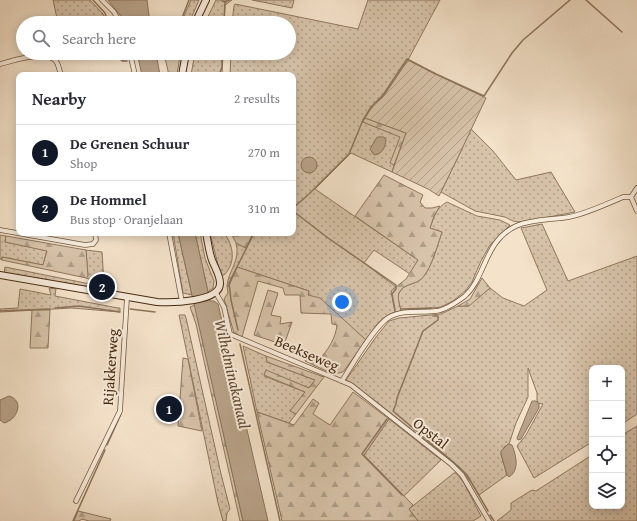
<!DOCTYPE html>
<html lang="en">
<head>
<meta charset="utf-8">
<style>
	:root { --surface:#fff; --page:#f2f2f3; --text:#2b2b33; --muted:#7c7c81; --line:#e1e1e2; --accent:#111827 }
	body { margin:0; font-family:"Gentium Book Plus",serif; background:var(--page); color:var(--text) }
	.controls { position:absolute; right:12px; bottom:12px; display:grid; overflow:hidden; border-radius:8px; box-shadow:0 2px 10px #0003 }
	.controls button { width:36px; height:36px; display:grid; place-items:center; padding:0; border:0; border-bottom:1px solid var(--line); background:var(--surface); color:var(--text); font:20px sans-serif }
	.you { position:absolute; left:342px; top:302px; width:14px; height:14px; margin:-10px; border:3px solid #fff; border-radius:50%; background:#1a73e8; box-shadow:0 0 0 6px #1a73e833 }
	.badge { display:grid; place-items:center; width:26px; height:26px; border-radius:50%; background:var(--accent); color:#fff; font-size:13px; font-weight:700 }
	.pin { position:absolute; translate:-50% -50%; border:2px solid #fff; box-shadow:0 1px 4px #0006 }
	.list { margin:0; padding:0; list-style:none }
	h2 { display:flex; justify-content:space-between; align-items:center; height:52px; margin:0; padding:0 16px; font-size:17px }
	h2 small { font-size:13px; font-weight:400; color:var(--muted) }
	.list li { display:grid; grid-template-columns:26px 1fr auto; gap:12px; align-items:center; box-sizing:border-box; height:56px; padding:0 16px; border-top:1px solid var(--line) }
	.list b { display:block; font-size:15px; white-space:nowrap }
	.list p { margin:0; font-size:13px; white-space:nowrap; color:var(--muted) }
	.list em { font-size:13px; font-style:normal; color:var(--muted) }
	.icon { flex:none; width:22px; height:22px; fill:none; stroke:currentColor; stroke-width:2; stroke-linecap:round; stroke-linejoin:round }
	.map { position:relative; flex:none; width:637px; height:521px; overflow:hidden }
	.search { position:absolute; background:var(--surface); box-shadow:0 2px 10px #0003; left:16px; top:16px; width:280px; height:44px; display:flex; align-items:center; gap:10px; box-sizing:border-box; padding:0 14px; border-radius:22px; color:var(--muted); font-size:15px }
	.panel { position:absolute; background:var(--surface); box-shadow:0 2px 10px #0003; left:16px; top:72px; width:280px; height:164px; border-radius:8px }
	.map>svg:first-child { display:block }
</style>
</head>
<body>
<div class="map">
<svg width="637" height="521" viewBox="0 0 637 521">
	<defs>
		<pattern id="grass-dots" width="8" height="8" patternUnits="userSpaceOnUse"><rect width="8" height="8" fill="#d7c3aa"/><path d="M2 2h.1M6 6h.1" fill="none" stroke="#b09f89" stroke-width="1.8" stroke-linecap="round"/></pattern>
		<pattern id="forest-firs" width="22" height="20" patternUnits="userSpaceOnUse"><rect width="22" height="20" fill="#d7c3aa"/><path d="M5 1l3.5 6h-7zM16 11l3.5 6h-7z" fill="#b09f89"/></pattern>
		<pattern id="garden-furrows" width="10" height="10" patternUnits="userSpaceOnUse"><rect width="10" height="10" fill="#d7c3aa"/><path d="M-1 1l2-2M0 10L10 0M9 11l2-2" fill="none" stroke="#b09f89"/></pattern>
	</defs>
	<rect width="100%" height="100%" fill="#f4e2ca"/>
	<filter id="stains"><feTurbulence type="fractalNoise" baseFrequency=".005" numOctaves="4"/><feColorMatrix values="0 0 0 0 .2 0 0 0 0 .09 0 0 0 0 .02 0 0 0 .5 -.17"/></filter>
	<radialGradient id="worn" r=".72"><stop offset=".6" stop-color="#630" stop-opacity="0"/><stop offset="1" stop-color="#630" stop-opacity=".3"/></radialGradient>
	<g fill="url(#grass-dots)" stroke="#90775d">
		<path d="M53,0H90L103,14L108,23H58Z"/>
		<path d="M191,0H199L189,23H181Z"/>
		<path d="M216,0H232L225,5L224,23H205Z"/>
		<path d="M252,0H294L292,8Z"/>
		<path d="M368,0H440L408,60L383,97L374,104L363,122L401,137L391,163L394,165L392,172L351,153L315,189L418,260L410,274L374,250L364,263L396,287L393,289L395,312C379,318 375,327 366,340L352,328L308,295L309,291L237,267L229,286H227C228,271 241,260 236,243L246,248L253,233H293V75H230L231,53H289V23H232L234,6L235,4L358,29Z"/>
		<path d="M195,53H223L222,75H191Z"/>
		<path d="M471,129L493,151L516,180L551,172L575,212L533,220L518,222L513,221L505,217L475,211L441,192L460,153Z"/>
		<path d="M447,202L477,216L500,220L510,225L490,245L481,261L472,282L465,291L453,301L441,307L401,311C400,306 397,298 399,293C403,284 413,285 420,280C430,273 438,244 442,232L430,228C434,217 436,208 447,202Z"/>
		<path d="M542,224L568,281L637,256V414L622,424V368H592V442L534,478L517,446L526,435L543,404L537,403V393L528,368V397L516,423L509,444L504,447L501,454L507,475L479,495C464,467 437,449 412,430C390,413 369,395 346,380L376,337L389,321L399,318L441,314L458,306H468L490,288L503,298L524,306L547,290L521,228Z"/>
		<path d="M173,233H178L192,295L183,293Z"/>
		<path d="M195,233H200L205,258L214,281L213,288L208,292Z"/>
		<path d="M210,233H224C234,246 236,263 224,275H222L219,269Z"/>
		<path d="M0,235L6,236L5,242L47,250L43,265L2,257V260L0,259Z"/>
		<path d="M86,250L102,252L104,284L86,278L88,276Z"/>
		<path d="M5,267L90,284L91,286L89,288L4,273Z"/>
		<path d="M49,288L56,289L55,296L118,308H120V312L72,308L0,312V309L18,308L20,289L51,295Z"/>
		<path d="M179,315H185L186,318L221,474L230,509L227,513L226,521H223L218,503Z"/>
		<path d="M243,346L266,356L267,362L315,380L309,388L266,371L264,376L305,392L291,411L296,414L289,423L257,412Z"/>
		<path d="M389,419L441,460L404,496L364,455Z"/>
		<path d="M637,426V521H497L511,510V503L532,490L536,491L592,455V506H622V435Z"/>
		<path d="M454,473H456L464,483L481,516L473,521H418L409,509Z"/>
	</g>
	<g fill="url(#forest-firs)" stroke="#90775d">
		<path d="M180,57L177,74L169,75L165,58Z"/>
		<path d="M365,118L406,133L394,165L390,163L400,137L363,122Z"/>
		<path d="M384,175L423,195L420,202L425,208H432L440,206L434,216L430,228L442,232C438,244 430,273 420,280C413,285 403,284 399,293C397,298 400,306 401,311L395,312L391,291L406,279L418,260L355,216Z"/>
		<path d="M231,233H253L246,248L236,243Z"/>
		<path d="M6,236L86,250L88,276L86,278L2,260V257L43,265L47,251L5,242Z"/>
		<path d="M237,267L309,291L308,295L320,298L366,340L344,371C336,378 314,365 305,361L309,355L319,359C328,351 336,337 337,325L332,324L331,314L301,313L300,295H285L283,288L258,281L242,337L234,333L224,299L228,293L227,286H229Z"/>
		<path d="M482,278L490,288L469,306H458L470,299Z"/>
		<path d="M268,290L278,293L271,315L281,317L280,324L292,322L284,345L254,335Z"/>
		<path d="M195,305L243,521H240L208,379L196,324L190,307Z"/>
		<path d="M32,310H50L48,348H30Z"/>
		<path d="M266,356L324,377L296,414L290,411L305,392L264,375L266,370L309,388L315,380L267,362Z"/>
		<path d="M183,358L188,359L202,431L178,426Z"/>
		<path d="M353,392L389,419L364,455L413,505L409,509L418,521H282L257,412L294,425L313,399L319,403L313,414L330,425Z"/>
		<path d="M78,511L111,519L110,521H89L82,519L79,521H74Z"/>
	</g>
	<path fill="url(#garden-furrows)" stroke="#90775d" d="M408,60L429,71L486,98L460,153L439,196L428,189L392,172L406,133L365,118L374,104L383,97Z"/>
	<g fill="#baa48b" stroke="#8c745a">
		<path d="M108,0H147L150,23H125L120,15Z"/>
		<path d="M137,53H156L160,75H142Z"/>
		<path d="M377,137H384L386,140C385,147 383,154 374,155L370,149Z"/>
		<circle cx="309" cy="165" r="8"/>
		<path d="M178,233H195L210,301H214L218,304L268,521H243Z"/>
		<path d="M9,396C25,401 17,420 4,423L0,420V400Z"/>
		<path d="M532,401H536L539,404V408L521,439L518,440L517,438Z"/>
		<path d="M508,444L512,445C516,455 520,470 509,477L507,475L501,454V451Z"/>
	</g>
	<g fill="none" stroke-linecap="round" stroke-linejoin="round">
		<g stroke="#8c745a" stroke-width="1.5">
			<path d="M93,0L105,13L108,23"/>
			<path d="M586,0L622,32"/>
			<path d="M222,1L225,2L229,0"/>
			<path d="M180,23L189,0"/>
			<path d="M224,23L225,2"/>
			<path d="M116,53L118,58L123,61H127"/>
			<path d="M219,75L222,67V53"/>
			<path d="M309,194L349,154L363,120L371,107L383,95L407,59L436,74L484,96L512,53L523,40L570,0"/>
			<path d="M293,208L308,195"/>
			<path d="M293,211L328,238L396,285V289L392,294L395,310"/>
			<path d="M55,308L79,306L120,312"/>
			<path d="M130,309L155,312"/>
			<path d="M401,309L432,308"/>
			<path d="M0,311L50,309"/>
			<path d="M433,316H438V320L423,331L397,398L396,404L393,411L459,467L467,475L488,511"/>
			<path d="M238,330L231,300L229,283L254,233"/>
			<path d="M240,344L280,521"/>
			<path d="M387,419L362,454L402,495"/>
			<path d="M107,445L121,414"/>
			<path d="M490,515L494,521"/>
			<path d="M73,521L105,450"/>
		</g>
		<defs>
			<g id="street">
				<path d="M102,0L114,12L120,23"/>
				<path d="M130,53L135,75"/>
				<path d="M0,64C13,61 44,50 55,60C59,64 59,70 61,75"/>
				<path d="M631,197L637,211"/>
				<path d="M631,197L637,188"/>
				<path d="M0,230L85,245L93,244L96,240L95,233"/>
				<path d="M169,233L182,302"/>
				<path d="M216,293L224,307L230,334L351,385L451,464L462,475L489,521"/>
				<path d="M342,381C352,365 374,327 388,318C402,309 420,313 436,311C446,310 457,302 465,296C486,277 484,241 516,226C532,219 551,220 569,217C585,214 607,204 623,197H631"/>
				<path d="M76,501L120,411L127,297"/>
			</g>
			<g id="secondary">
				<path d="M195,23L206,0"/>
				<path d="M182,75L186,53"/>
				<path d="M0,275L157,302C171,303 221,302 220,283C220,275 215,268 212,260C209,252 208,242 206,233"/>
			</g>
		</defs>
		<use href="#street" stroke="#73593e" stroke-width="5.5"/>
		<use href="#secondary" stroke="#482b10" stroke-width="8"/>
		<use href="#street" stroke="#f8ecdd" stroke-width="4"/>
		<use href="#secondary" stroke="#f8ecdd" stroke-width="6"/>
	</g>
	<g text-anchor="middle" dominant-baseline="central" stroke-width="4" stroke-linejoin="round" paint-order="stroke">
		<g font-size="15" fill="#482b10" stroke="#f8ecdd">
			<text transform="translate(307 353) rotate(23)">Beekseweg</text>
			<text transform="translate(110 367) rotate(-86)">Rijakkerweg</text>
			<text transform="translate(431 433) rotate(38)">Opstal</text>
		</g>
		<g font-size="16" font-style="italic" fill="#64492f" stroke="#f8ecdd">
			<text transform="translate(233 374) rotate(77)">Wilhelminakanaal</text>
		</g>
	</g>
	<rect width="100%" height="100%" filter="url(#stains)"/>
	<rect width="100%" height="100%" fill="url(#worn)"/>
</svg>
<div class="controls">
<button>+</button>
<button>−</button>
<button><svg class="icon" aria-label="locate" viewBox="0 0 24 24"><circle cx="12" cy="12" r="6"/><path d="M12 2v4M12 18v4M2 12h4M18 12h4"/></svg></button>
<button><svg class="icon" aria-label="layers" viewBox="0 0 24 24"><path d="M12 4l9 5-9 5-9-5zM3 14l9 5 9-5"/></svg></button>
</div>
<div class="you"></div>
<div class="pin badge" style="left:169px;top:409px">1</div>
<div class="pin badge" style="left:102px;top:287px">2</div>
<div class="search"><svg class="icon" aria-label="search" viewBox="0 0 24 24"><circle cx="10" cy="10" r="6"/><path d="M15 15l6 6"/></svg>Search here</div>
<section class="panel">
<h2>Nearby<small>2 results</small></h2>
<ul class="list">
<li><span class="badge">1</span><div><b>De Grenen Schuur</b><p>Shop</p></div><em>270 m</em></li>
<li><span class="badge">2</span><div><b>De Hommel</b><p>Bus stop · Oranjelaan</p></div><em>310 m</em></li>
</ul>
</section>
</div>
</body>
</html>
